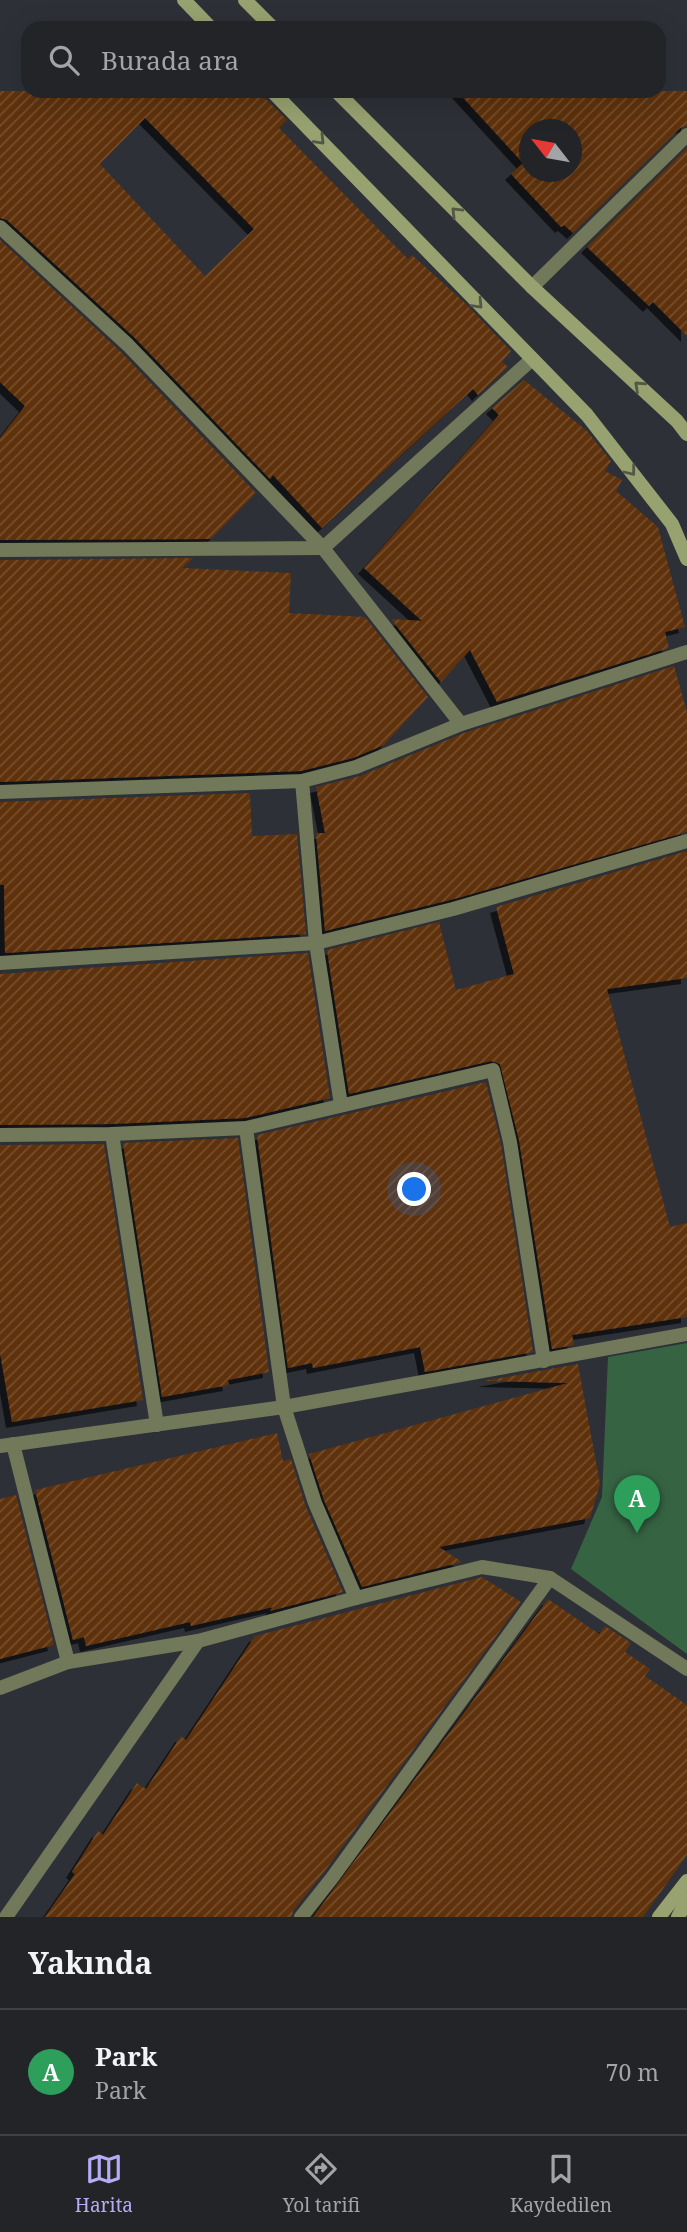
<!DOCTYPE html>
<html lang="tr">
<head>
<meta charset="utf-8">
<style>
	:root { --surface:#222428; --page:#2a2c30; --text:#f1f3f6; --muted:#a2a4a8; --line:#3f4145; --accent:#b7abf8 }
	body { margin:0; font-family:"Noto Serif",serif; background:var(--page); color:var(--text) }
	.compass { position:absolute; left:519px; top:119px; width:63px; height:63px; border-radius:50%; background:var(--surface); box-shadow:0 7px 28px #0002; rotate:301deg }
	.you { position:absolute; left:415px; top:1190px; width:24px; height:24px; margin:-18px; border:5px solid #fff; border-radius:50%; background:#1a73e8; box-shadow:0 0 0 10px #1a73e833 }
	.badge { display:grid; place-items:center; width:46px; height:46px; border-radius:50%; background:var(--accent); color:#fff; font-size:23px; font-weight:700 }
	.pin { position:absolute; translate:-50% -58px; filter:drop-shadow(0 2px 4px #0008) }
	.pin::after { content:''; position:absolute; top:37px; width:24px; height:21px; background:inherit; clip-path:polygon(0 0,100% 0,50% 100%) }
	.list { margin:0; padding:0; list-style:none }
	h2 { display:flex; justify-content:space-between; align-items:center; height:91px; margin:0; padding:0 28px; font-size:30px }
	h2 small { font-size:23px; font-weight:400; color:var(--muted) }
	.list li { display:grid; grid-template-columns:46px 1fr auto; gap:21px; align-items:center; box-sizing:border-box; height:126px; padding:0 28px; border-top:2px solid var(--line) }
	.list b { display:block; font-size:26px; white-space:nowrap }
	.list p { margin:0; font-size:23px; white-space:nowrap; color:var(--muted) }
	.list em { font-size:23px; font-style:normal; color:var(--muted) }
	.icon { flex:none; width:38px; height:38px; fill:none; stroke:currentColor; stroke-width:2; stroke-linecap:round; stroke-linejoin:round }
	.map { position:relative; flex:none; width:687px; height:1917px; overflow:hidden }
	.search { position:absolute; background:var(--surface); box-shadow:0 7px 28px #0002; left:21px; right:21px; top:21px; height:77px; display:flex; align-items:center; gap:18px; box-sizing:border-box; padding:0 24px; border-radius:21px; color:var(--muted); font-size:26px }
	.sheet { height:217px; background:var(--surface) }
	nav { display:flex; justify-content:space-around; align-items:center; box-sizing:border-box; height:98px; border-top:2px solid var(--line); background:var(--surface); font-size:19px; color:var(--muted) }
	nav a { display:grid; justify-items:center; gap:4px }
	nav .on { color:var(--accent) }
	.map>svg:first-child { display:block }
</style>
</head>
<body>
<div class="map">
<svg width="687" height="1917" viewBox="0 0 687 1917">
	<defs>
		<pattern id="building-hatch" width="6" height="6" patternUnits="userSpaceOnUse" patternTransform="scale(1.75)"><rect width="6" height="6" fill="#5f320b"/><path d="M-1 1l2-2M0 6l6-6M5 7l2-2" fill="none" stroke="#754f2e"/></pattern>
		<filter id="shadow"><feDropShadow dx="-6" dy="6" stdDeviation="0" flood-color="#0009"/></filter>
	</defs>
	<rect width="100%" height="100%" fill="#2d3036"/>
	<path fill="#366443" d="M687,1343V1654L571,1569L602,1497L608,1357Z"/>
	<g fill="url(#building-hatch)" fill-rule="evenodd" filter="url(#shadow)">
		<path d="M0,91H258L287,120L279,128L408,259L412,255L464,302L511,351L502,362L508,367L478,395L473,389L322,528L273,475L270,479L135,338L7,220L0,218ZM145,118L254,229L205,276L100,164Z"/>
		<path d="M457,91H687V126L680,128L573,233L564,225L561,227L511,174L523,163ZM529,130H571V172H529Z"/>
		<path d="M687,148V336L653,302L649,306L587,247Z"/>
		<path d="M0,240L121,352L256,493L211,539L0,540V438L25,406L0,382Z"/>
		<path d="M524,380L587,431L611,461L605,471L622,480L616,491L658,527L685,627L665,632L669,648L497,702L470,650L441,682L391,619L422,621L364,568L499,415L492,408Z"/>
		<path d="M193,558L183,568L291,573L289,613L365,617L428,697L384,745L353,758L301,771L0,782V560Z"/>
		<path d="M674,666L687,712V832L458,898L325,931L316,833H325L316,787L360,776L464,733Z"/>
		<path d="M250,793L252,836L297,834L306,934L5,953L4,885H0V802Z"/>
		<path d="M687,851V978L607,989L670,1227L687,1223V1317L572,1335L574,1345L552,1349L519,1140L500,1064L491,1061L349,1094L327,950L439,922L456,990L514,974L496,907Z"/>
		<path d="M308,953L330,1098L245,1118L112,1124L0,1125V974Z"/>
		<path d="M486,1082L501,1144L533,1352L425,1372L420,1347L313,1368L312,1363L288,1368L257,1135Z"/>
		<path d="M238,1138L269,1372L228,1380L229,1385L162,1397L123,1143Z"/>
		<path d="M104,1144L143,1400L12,1422L0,1353V1145Z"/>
		<path d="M578,1364L600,1484L590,1518L439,1547L462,1562L362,1587L324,1500L309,1454L568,1383L484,1381Z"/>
		<path d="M277,1433L283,1461L291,1459L306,1507L343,1592L270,1611L273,1607L191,1626L190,1622L86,1646L84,1637L73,1640L35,1490Z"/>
		<path d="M16,1495L54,1645L0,1659V1499Z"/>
		<path d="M482,1577L521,1602L324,1872L293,1911L292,1917H45L75,1874L72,1872L98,1831L103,1835L137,1783L146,1789L181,1736L186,1740L255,1636Z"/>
		<path d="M548,1599L599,1634L605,1626L631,1643L625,1652L650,1669L645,1676L687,1705V1855L643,1917H313Z"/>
	</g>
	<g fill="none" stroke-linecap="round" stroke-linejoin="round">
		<g stroke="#72785a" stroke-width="14">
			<path d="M0,227L128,345L323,548L461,724"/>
			<path d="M532,287L687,135"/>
			<path d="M0,550L323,548L531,360"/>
			<path d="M302,781L316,943L341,1105"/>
			<path d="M0,792L302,781L356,767L461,724L687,652"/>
			<path d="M0,963L316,943L453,909L687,841"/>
			<path d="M246,1128L284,1407L315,1503L356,1598"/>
			<path d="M112,1134L157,1425"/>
			<path d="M0,1135L112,1134L246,1128L493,1070L510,1142L544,1361"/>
			<path d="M13,1444L68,1662"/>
			<path d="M0,1446L284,1407L687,1334"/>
			<path d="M0,1688L68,1662L198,1641L356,1598L482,1567L550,1578L687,1669"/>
			<path d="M6,1917L198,1641"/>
			<path d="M301,1917L332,1878L550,1578"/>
		</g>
		<g stroke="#98a170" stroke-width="14">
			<path d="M184,0L211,28"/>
			<path d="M245,0L273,28"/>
			<path d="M272,91L587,415L672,524L687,559"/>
			<path d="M336,91L532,287L677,421L687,434"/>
			<path d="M659,1917L687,1881"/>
			<path d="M678,1917L687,1900"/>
		</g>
	</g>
	<defs><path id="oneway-chevron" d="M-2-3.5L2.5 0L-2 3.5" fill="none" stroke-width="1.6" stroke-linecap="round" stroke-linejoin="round" transform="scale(1.75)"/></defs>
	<g stroke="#525747">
		<use href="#oneway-chevron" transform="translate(320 140) rotate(46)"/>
		<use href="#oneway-chevron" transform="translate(456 212) rotate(-135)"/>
		<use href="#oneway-chevron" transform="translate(478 304) rotate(46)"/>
		<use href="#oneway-chevron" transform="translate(639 386) rotate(-137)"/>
		<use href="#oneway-chevron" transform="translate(631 471) rotate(52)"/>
	</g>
</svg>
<svg class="compass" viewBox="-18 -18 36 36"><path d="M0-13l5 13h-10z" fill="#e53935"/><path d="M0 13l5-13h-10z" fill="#a2a4a8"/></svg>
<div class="you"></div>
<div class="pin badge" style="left:637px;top:1533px;background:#2e9e5b">A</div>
<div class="search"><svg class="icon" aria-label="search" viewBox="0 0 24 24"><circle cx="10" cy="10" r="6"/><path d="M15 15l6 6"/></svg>Burada ara</div>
</div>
<section class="sheet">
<h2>Yakında<small></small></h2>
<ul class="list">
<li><span class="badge" style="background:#2e9e5b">A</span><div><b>Park</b><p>Park</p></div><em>70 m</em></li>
</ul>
</section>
<nav>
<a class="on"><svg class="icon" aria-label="map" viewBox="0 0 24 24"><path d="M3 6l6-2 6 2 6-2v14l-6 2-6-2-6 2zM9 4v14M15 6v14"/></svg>Harita</a>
<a><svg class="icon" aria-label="directions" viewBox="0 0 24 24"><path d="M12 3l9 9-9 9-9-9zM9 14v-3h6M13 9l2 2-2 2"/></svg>Yol tarifi</a>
<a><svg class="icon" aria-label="saved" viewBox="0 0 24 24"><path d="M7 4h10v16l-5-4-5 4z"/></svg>Kaydedilen</a>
</nav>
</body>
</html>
